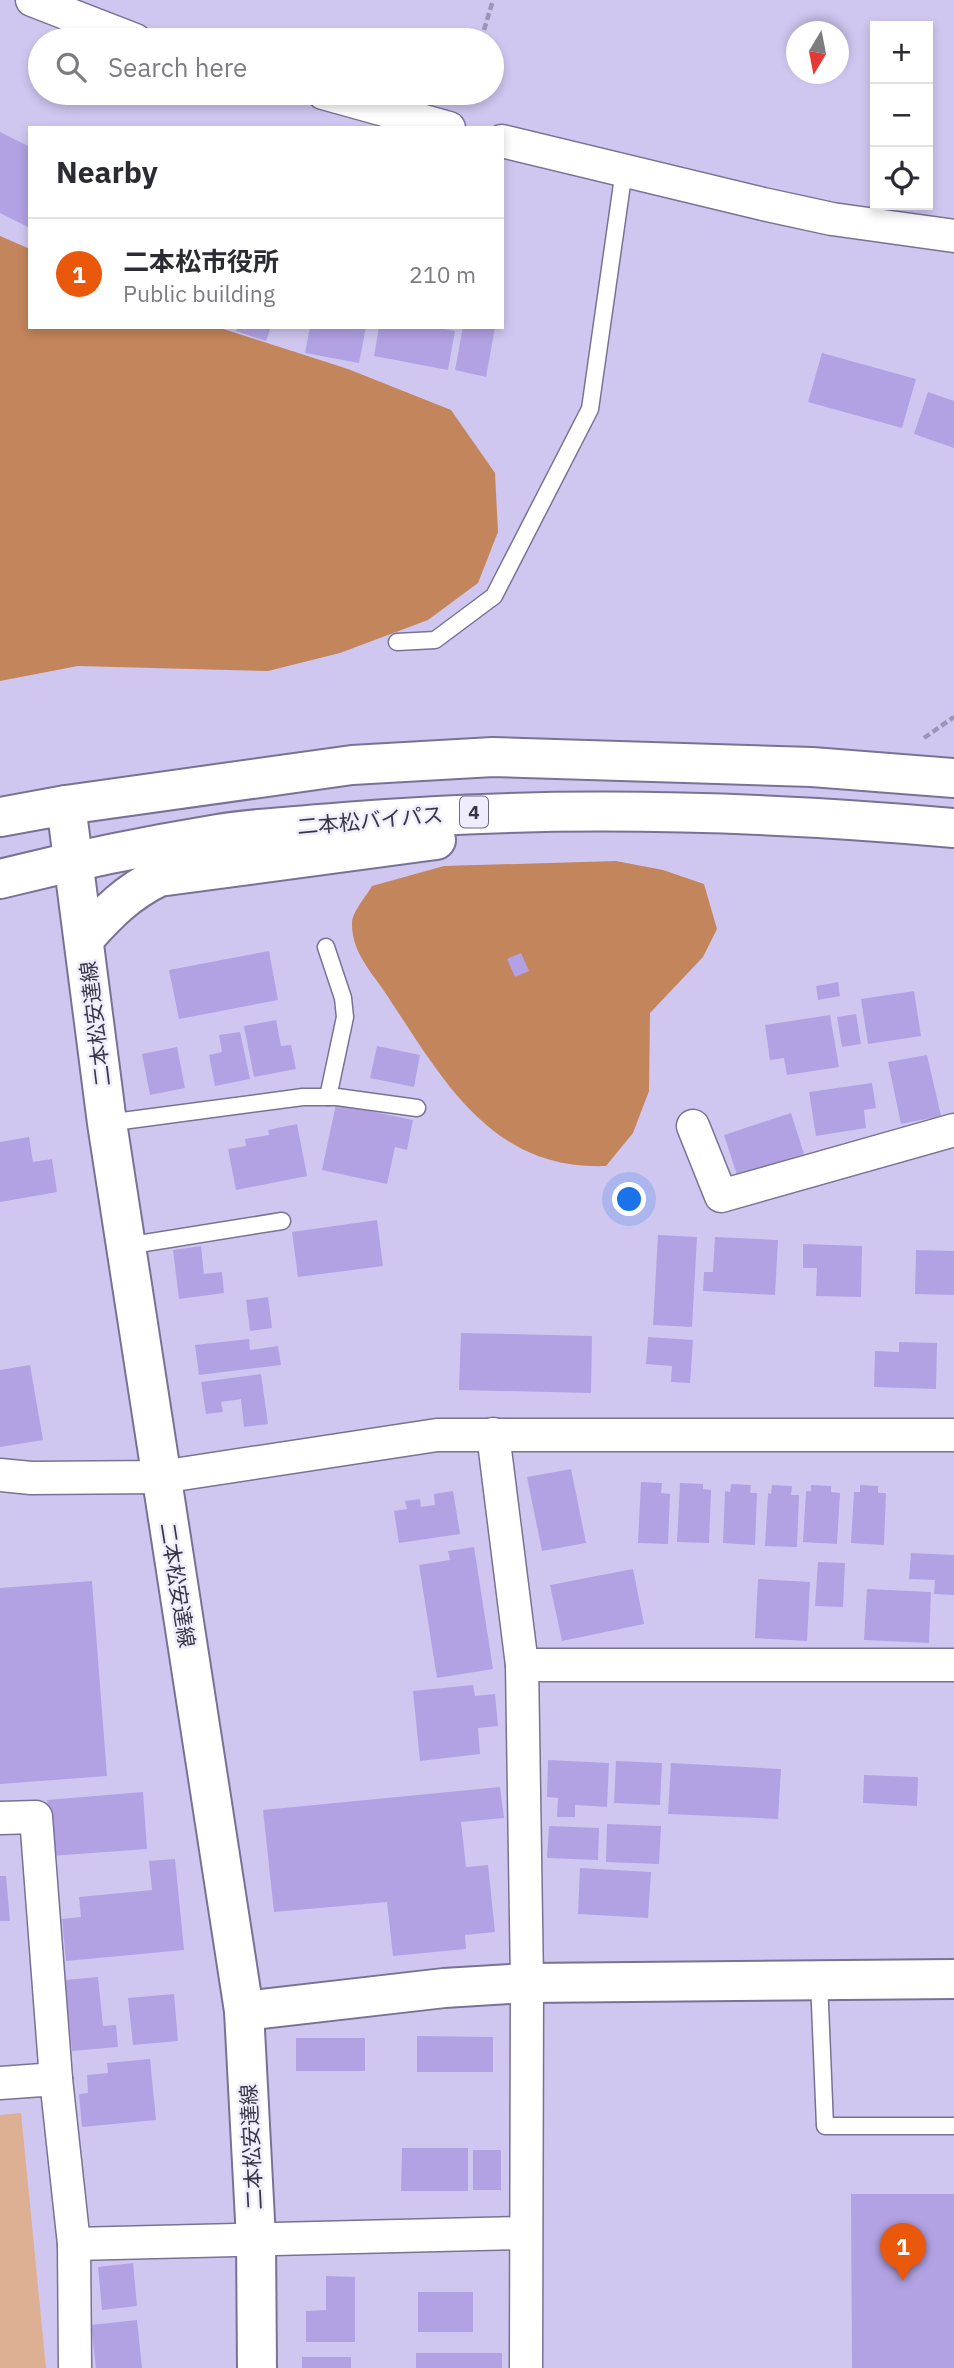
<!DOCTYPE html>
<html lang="en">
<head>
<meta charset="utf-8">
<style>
	:root { --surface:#fff; --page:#f2f2f3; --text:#2b2b33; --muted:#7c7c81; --line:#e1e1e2; --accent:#ea580c }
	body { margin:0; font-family:"IBM Plex Sans","Noto Sans JP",sans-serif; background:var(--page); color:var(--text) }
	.controls { position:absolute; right:21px; top:21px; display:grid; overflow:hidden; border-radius:0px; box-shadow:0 4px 10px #0003 }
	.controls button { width:63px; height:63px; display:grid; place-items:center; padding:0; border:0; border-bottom:2px solid var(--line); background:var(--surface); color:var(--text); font:35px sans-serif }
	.compass { position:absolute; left:786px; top:21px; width:63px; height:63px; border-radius:50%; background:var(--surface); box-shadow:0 4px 10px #0003; rotate:190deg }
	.you { position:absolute; left:630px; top:1200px; width:24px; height:24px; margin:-18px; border:5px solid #fff; border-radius:50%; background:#1a73e8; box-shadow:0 0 0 10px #1a73e833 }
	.badge { display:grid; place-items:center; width:46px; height:46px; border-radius:50%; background:var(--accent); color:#fff; font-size:23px; font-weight:700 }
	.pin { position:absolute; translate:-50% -58px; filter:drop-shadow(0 2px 4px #0008) }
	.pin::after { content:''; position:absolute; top:37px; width:24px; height:21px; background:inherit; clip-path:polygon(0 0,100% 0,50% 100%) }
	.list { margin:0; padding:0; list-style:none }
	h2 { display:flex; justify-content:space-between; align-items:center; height:91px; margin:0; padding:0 28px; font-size:30px }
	h2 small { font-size:23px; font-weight:400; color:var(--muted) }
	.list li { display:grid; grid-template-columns:46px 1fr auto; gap:21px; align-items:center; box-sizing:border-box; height:112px; padding:0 28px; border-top:2px solid var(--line) }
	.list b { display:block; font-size:26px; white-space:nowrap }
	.list p { margin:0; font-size:23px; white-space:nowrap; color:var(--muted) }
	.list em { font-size:23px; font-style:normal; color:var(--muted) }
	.icon { flex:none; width:38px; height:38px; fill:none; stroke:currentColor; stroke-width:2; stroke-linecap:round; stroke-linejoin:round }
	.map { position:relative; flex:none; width:954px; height:2368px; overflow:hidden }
	.search { position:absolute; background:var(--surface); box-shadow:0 4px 10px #0003; left:28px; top:28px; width:476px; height:77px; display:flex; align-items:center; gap:18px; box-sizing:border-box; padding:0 24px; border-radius:38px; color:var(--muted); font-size:26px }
	.panel { position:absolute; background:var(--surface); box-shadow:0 4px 10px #0003; left:28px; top:126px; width:476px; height:203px; border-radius:0px }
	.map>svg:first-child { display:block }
</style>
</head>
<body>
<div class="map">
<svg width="954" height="2368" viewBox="0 0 954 2368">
	<rect width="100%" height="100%" fill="#d0c7f0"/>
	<path fill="#ddb093" d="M21,2113L46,2368H0V2115Z"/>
	<g fill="#c3865c">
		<path d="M0,236L30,249V327H217L348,369L451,410L495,473L498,532L478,583L428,620L340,653L268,671L78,666L0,681Z"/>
		<path d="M616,861L663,870L704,884L717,929L703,957L650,1013L649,1091L633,1133L606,1166C491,1170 444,1081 388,997C373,973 351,953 352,922C353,911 367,895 372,886L444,866Z"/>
	</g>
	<g fill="#b2a2e4">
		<path d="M0,132L30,147V228L0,213Z"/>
		<path d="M238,327H271L266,341L236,331Z"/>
		<path d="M310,327H366L359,363L305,353Z"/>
		<path d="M379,327H434L455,331L448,370L374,356Z"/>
		<path d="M463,327L495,328L486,377L455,370Z"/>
		<path d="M822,353L916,379L902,428L808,402Z"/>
		<path d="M928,392L954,401V448L914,434Z"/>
		<path d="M269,951L278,1000L179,1019L169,970Z"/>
		<path d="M521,953L529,971L515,977L507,959Z"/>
		<path d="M838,982L840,996L818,1000L816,986Z"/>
		<path d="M914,991L921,1036L868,1044L861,999Z"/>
		<path d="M856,1014L861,1044L842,1047L837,1017Z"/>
		<path d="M830,1015L839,1067L787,1075L784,1058L770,1060L765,1025Z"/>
		<path d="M276,1020L281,1046L291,1045L296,1069L254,1077L244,1026Z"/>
		<path d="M240,1032L250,1079L215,1086L209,1055L222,1052L219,1035Z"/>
		<path d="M377,1046L420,1055L414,1087L370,1078Z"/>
		<path d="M177,1047L185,1088L150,1095L142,1054Z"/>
		<path d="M927,1055L941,1116L901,1124L888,1062Z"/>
		<path d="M872,1083L876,1108L864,1110L866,1128L816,1136L809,1092Z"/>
		<path d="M336,1104L413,1120L407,1150L395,1147L387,1184L322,1170Z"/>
		<path d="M791,1113L804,1154L737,1175L724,1135Z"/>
		<path d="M297,1124L307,1176L236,1190L228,1149L246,1146L245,1139L269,1135L268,1130Z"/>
		<path d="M29,1137L33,1162L52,1159L57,1192L0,1202V1142Z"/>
		<path d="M377,1220L383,1266L298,1277L292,1232Z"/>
		<path d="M658,1235L697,1237L692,1327L653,1325Z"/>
		<path d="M715,1237L778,1240L775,1295L703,1291L704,1272H713Z"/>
		<path d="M803,1244L862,1246L861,1297L816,1296L817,1268H803Z"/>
		<path d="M201,1246L204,1274L222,1272L224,1293L179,1299L173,1250Z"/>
		<path d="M916,1250L954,1251V1295L915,1294Z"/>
		<path d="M268,1297L272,1328L250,1331L246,1300Z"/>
		<path d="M461,1333L592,1336L591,1393L459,1390Z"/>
		<path d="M648,1337L693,1340L690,1383L671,1382L672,1366L646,1364Z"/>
		<path d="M249,1339L250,1350L278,1346L281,1365L199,1375L195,1345Z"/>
		<path d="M899,1342L937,1343L936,1389L874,1387L875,1351L899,1352Z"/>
		<path d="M30,1365L43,1440L0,1447V1370Z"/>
		<path d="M261,1374L268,1424L244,1427L241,1399L221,1402L223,1412L206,1414L201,1382Z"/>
		<path d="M571,1469L586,1543L542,1551L527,1477Z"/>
		<path d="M641,1482L662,1483L661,1493L670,1494L668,1544L638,1543Z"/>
		<path d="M680,1483L703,1484V1489L711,1490L709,1543L677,1542Z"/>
		<path d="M731,1484L751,1485L750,1493H757L755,1545L723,1543L725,1491L730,1492Z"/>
		<path d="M772,1485L792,1486L791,1495H799L797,1547L765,1546L768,1493L771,1494Z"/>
		<path d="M811,1485L831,1486V1492L840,1493L837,1544L803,1542L806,1491H811Z"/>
		<path d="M860,1485L878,1486V1493H886L884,1545L851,1543L854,1492H860Z"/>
		<path d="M453,1491L460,1534L399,1543L394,1511L407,1509L405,1501L420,1499L421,1507L435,1505L434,1494Z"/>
		<path d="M474,1547L493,1669L437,1678L419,1565L450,1560L448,1551Z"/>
		<path d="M911,1553L954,1555V1595L934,1594L935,1580L909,1579Z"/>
		<path d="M818,1562L845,1563L843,1607L815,1606Z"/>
		<path d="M633,1569L644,1624L562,1641L550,1585Z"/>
		<path d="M758,1579L810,1582L807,1641L755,1638Z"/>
		<path d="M92,1581L107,1776L0,1784V1588Z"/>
		<path d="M867,1589L931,1592L929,1643L864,1640Z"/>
		<path d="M473,1685L475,1696L495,1694L498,1726L478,1728L480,1754L420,1761L413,1691Z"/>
		<path d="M548,1760L609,1763L607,1807L575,1805V1817H557L558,1798L547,1797Z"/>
		<path d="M616,1761L662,1763L660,1805L614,1803Z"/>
		<path d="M671,1763L781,1769L778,1819L668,1814Z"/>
		<path d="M864,1775L918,1777L917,1806L863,1803Z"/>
		<path d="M500,1787L504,1818L461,1822L466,1867L488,1865L495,1932L465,1935L466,1949L393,1956L387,1902L274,1912L263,1810Z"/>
		<path d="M143,1792L147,1849L51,1856L47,1800Z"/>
		<path d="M607,1824L661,1826L659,1864L606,1862Z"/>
		<path d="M549,1826L599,1828L598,1860L547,1858Z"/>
		<path d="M175,1859L184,1950L66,1961L62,1919L81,1917L79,1897L152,1890L149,1861Z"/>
		<path d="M580,1868L651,1872L648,1918L578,1914Z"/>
		<path d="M0,1876H6L10,1921H0Z"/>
		<path d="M98,1977L103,2026L116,2025L118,2047L72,2051L65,1980Z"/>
		<path d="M174,1994L178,2041L133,2045L128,1998Z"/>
		<path d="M417,2036L493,2037V2072H417Z"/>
		<rect x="296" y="2038" width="69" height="33"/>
		<path d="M150,2059L156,2120L82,2127L79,2094L88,2093L87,2075L108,2073L107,2063Z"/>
		<path d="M402,2148H468V2191H401Z"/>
		<rect x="473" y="2150" width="28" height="40"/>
		<path d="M851,2194H954V2368H852Z"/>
		<path d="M133,2263L137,2306L102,2310L98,2267Z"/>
		<path d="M326,2276L355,2277V2342H306V2311L326,2310Z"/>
		<rect x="418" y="2292" width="55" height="40"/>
		<path d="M137,2320L142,2368H96L91,2325Z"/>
		<rect x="416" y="2353" width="86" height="15"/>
		<rect x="302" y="2357" width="49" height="11"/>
	</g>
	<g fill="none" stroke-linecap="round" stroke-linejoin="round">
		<defs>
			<g id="lane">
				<path d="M397,642L435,640L494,596L590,409L624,170"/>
				<path d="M326,947L343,998L345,1017L328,1097"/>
				<path d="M107,1123L303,1097H337L417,1108"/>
				<path d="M126,1246L282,1221"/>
				<path d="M819,1980L825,2126H954"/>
			</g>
			<g id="street">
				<path d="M32,0L135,40"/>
				<path d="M323,93L449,128"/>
				<path d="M502,141L763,204L832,219L954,236"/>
				<path d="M693,1126L721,1196L954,1130"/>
				<path d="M493,1434L522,1665L527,1983L526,2368"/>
				<path d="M0,1475L31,1478L161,1477L437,1435H954"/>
				<path d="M522,1665H954"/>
				<path d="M0,1818L36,1817L56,2079L74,2244L75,2368"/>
				<path d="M0,2083L56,2079"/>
				<path d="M74,2244L524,2233"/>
			</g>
			<g id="secondary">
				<path d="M66,805L107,1123L244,2011L256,2239L257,2368"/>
				<path d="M244,2011L444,1988L527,1983L954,1979"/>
			</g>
			<g id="highway">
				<path d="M0,817L66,805L352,765L493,757L812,767L954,778"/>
				<path d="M0,879C72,861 145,846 218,834C260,827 303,826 345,822C547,805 752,810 954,828"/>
				<path d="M85,938C108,912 128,892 159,877L436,840"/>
			</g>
		</defs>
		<use href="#lane" stroke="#797196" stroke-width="19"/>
		<use href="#street" stroke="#797196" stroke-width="35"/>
		<use href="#secondary" stroke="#797196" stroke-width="42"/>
		<use href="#highway" stroke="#797196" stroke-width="42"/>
		<g stroke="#9c95b6" stroke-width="4.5" stroke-dasharray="7 3.5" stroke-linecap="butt">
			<path d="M481,40L493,0"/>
			<path d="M924,738L954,717"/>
		</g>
		<use href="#lane" stroke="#fff" stroke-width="16"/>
		<use href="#street" stroke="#fff" stroke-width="32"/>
		<use href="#secondary" stroke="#fff" stroke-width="38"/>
		<use href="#highway" stroke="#fff" stroke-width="38"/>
	</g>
	<g text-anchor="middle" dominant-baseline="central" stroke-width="5" stroke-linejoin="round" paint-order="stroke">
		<rect fill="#efecfc" stroke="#6f6c7c" stroke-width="2" x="460" y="796.5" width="28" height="31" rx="5"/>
		<g font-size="19" font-weight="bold" fill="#383545">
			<text x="474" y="812">4</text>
		</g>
		<g font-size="21" fill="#383545" stroke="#efecfc">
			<text transform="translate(370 820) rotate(-5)">二本松バイパス</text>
			<text transform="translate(95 1024) rotate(-97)">二本松安達線</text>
			<text transform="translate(178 1585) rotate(81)">二本松安達線</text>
			<text transform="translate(251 2147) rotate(-93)">二本松安達線</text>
		</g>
	</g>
</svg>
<div class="controls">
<button>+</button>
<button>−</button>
<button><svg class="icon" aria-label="locate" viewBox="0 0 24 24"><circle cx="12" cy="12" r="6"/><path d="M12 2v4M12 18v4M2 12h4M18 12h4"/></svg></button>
</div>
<svg class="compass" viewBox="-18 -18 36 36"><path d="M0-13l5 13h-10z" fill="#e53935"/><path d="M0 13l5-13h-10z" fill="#7c7c81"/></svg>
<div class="you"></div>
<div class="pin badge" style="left:903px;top:2281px">1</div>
<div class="search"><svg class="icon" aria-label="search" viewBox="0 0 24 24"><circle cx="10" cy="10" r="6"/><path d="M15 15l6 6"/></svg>Search here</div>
<section class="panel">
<h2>Nearby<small></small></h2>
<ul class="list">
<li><span class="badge">1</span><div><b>二本松市役所</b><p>Public building</p></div><em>210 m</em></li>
</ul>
</section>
</div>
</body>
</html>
